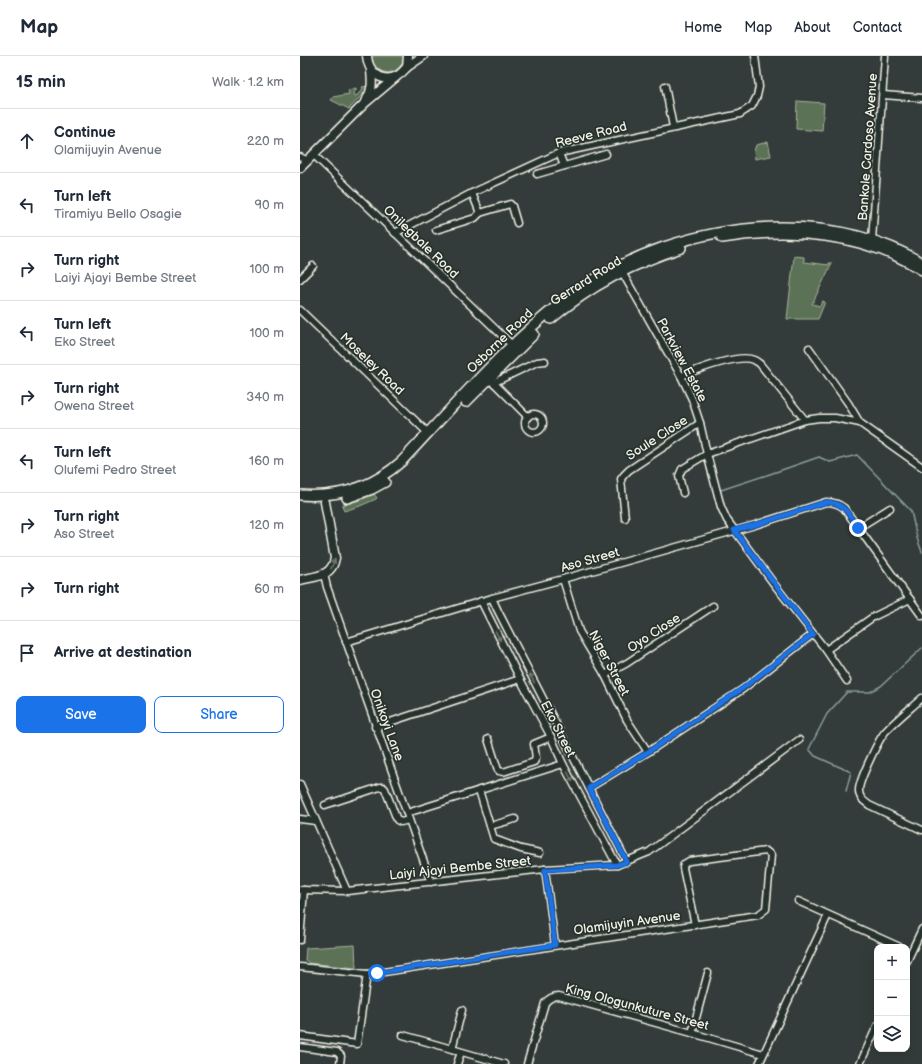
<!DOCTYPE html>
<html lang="en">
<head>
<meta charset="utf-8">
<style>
	:root { --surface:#fff; --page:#f2f2f3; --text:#1f2937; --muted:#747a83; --line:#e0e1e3; --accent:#1a73e8 }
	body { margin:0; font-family:"Balsamiq Sans",sans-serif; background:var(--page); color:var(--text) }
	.controls { position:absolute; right:12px; bottom:12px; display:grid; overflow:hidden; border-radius:8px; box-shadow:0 4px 16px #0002 }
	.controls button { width:36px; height:36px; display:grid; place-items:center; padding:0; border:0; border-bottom:1px solid var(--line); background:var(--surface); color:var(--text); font:20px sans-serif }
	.stop { position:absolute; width:12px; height:12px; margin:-9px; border:3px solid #1a73e8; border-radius:50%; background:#fff }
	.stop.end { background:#1a73e8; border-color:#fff; box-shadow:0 1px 4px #0008 }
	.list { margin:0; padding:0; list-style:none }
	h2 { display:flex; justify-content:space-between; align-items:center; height:52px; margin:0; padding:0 16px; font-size:17px }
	h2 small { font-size:13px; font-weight:400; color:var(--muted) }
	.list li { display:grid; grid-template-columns:26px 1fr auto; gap:12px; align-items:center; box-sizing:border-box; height:64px; padding:0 16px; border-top:1px solid var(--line) }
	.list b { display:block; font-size:15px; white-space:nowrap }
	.list p { margin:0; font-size:13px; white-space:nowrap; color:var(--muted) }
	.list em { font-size:13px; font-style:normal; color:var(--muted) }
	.actions { display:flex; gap:8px; padding:12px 16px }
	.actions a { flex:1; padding:9px 0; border:1px solid var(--accent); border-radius:8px; text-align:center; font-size:14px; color:var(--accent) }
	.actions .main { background:var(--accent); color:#fff }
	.icon { flex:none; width:22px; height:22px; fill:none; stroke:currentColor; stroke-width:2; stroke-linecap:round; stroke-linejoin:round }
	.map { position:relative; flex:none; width:622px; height:1008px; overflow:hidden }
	header { display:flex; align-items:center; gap:24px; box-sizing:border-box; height:56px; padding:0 20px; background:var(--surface); border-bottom:1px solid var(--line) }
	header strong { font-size:19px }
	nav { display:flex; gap:22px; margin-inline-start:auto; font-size:14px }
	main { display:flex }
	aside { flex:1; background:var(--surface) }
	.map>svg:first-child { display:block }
</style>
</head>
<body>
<header>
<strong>Map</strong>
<nav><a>Home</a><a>Map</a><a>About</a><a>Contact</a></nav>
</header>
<main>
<aside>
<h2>15 min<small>Walk · 1.2 km</small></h2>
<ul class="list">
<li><svg class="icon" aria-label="ahead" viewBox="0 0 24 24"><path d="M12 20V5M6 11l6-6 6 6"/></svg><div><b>Continue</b><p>Olamijuyin Avenue</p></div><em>220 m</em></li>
<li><svg class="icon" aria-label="left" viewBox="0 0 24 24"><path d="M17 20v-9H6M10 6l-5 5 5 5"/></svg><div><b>Turn left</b><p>Tiramiyu Bello Osagie</p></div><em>90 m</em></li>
<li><svg class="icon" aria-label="right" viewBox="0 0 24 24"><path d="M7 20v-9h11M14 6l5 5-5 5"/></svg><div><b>Turn right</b><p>Laiyi Ajayi Bembe Street</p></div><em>100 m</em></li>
<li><svg class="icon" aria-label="left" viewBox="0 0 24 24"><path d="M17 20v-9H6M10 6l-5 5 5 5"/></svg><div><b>Turn left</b><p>Eko Street</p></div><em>100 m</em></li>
<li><svg class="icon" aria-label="right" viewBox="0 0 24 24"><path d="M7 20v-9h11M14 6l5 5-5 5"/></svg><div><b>Turn right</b><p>Owena Street</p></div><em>340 m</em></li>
<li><svg class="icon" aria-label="left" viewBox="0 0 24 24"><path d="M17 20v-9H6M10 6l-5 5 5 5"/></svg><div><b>Turn left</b><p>Olufemi Pedro Street</p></div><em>160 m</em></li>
<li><svg class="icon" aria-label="right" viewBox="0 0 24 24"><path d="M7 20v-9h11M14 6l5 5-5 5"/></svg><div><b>Turn right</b><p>Aso Street</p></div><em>120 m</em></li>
<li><svg class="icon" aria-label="right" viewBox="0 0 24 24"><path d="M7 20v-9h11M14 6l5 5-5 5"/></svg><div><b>Turn right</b></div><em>60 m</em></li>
<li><svg class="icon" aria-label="arrive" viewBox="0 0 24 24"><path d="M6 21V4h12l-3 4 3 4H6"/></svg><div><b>Arrive at destination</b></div></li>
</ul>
<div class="actions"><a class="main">Save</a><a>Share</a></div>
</aside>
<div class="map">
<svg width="622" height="1008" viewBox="0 0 622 1008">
	<rect width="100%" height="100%" fill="#333c3a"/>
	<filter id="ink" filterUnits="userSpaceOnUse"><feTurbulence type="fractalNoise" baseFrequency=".025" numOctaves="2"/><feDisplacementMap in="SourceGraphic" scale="8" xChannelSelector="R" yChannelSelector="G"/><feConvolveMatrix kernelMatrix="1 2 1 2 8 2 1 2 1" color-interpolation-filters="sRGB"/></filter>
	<g filter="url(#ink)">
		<g fill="#5c7256" stroke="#a8b29f">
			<path d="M71,0H104C102,22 74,22 71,0Z"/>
			<path d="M67,30L68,35L66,38L64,37L49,53L31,44L33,41L49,38L48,34L56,32V34L53,38L56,40L63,33L62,31Z"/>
			<path d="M497,45L524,47L522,75L496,73Z"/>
			<path d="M468,86L471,100L455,103L454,95L456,89Z"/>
			<path d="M494,200L504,201V206L529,209V207H532L512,248L520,250L522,245L525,246L518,263H487Z"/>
			<path d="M74,438L77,442L76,443L60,450L44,455L42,449L60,444Z"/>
			<path d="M55,889L56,912L9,907L5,904L6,892Z"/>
		</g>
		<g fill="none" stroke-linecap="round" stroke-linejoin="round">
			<g stroke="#8a9e9c" stroke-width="1.5">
				<path d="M421,434L470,418L519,401L530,406L557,399L611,455L617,482L622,496"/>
				<path d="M546,735L551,716L515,700L509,693L527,658L547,636H570L581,630L622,592"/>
			</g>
			<defs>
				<g id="street">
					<path d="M365,30L373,71"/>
					<path d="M583,39L622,42"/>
					<path d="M259,97L264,110"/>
					<path d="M14,99L212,289"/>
					<path d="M0,101L8,105"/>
					<path d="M237,118L306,98"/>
					<path d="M172,137L180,157L210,148L212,150L217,167"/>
					<path d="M136,174L175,162L180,157"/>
					<path d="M95,177L172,137L259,97L440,58L452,50L457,40L459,31L455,0"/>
					<path d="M572,184L585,0"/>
					<path d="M322,216L381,320L392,343L400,367L407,398L421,451L427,464L474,528L526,594L547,625"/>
					<path d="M0,223L13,210"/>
					<path d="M0,254L128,377"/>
					<path d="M509,292L548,347L560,367L622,411"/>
					<path d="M381,320C397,314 439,297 454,304C456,305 458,306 460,308L505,364"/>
					<path d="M192,325L228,361"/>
					<path d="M193,327L237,306L245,305"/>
					<circle cx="234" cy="367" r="9"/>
					<path d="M383,437L379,420L382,413L407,398L505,364L519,362H535L560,367"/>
					<path d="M325,462L321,423L324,419L329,414L400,367"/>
					<path d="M558,472L590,452"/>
					<path d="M24,518L27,531L131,826"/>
					<path d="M263,523L279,575L305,619L327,664L348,696"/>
					<path d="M192,542L198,555L327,806"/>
					<path d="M181,545L220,623L251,681L263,708L317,809"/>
					<path d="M46,586L192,542L263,523L455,469L526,446C533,446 538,447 544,452L622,560"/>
					<path d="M526,594L573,561L610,543"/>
					<path d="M305,619L327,607L413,550"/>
					<path d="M622,642C610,653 596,664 585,676C579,683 558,726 559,735C559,742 564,745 569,749L622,774"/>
					<path d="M75,671L220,623"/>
					<path d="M188,683L198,714L199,715L203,716L234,706L236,702L234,688L251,681"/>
					<path d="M0,728L47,835"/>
					<path d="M289,732L348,696L443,633L513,578"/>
					<path d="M179,734L194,783L221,793L240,797"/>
					<path d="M25,749L80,731H83L85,733L97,764L101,766L109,764"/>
					<path d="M107,757L263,708"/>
					<path d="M0,763L16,765"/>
					<path d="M190,770L215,763"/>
					<path d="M245,813L255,889"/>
					<path d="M0,834L47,835L245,813L317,809L349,796L499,684"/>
					<path d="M498,845L600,891"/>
					<path d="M0,884L4,834"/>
					<path d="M607,905L622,873"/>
					<path d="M0,911L67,918L77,917C204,897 331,878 458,859L466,853L471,799L466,795L389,805L384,808L383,812L395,869"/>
					<path d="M392,977L408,917"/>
					<path d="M103,979L204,1008"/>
					<path d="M0,980L57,988L67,918"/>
					<path d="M0,991L37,996L41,1000L40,1008"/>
					<path d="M152,993L162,954"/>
					<path d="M157,1008L161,996"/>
					<path d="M227,1008L245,947C249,942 253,940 259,940L392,977L463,998"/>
					<path d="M459,1008L528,859"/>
					<path d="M560,1008L577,970"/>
				</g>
				<g id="secondary">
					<path d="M67,0C68,15 81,28 97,20C101,18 104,14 107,11L108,0"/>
					<path d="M107,11L123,0"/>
					<path d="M67,43C73,33 72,25 71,14"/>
					<path d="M0,112L65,47L96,21"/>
					<path d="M0,524C16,520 32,521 35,502L25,446"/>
				</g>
				<g id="primary">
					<path d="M422,182C489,171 564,177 622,214"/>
					<path d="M251,263C289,231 333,207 381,192"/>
					<path d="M166,346L234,278"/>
					<path d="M0,439C39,442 73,431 102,405C152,352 200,295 258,249C320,199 402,171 482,171C530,171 580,181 622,207"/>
					<path d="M47,442L72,433L85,426"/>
				</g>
			</defs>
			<use href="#street" stroke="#f4f1e8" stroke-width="9"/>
			<use href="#secondary" stroke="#f4f1e8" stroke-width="11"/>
			<use href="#primary" stroke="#f4f1e8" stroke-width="12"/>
			<use href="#street" stroke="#26332d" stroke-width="6"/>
			<use href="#secondary" stroke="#26332d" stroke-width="8"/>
			<use href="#primary" stroke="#26332d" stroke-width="9"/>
		</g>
		<defs><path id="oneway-solid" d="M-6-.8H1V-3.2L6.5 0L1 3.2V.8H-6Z"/></defs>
		<g fill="#6e766e">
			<use href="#oneway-solid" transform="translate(33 508) rotate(-68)"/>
			<use href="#oneway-solid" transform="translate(198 580) rotate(63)"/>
			<use href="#oneway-solid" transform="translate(232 622) rotate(-117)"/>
			<use href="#oneway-solid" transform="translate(270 721) rotate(62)"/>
		</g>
	</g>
	<g fill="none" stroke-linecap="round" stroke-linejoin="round" filter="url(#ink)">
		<path stroke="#1a73e8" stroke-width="5" d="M77,917L255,889L245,814L317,809L327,806L289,732L348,696L443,632L513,578L434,474L455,469L526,446C544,446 549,459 558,472"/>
	</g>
	<g text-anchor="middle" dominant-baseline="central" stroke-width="3.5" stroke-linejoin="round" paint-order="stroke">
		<g font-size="13" fill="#f4f1e8" stroke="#26332d">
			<text transform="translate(291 79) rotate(-14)">Reeve Road</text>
			<text transform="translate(568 91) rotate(-86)">Bankole Cardoso Avenue</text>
			<text transform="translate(121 186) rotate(44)">Onilegbale Road</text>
			<text transform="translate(286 225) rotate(-32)">Gerrard Road</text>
			<text transform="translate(200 285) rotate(-44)">Osborne Road</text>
			<text transform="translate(382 304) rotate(62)">Parkview Estate</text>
			<text transform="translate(72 308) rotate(44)">Moseley Road</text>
			<text transform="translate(357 382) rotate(-33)">Soule Close</text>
			<text transform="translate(290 504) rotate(-16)">Aso Street</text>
			<text transform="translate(354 577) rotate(-33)">Oyo Close</text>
			<text transform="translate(309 607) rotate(62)">Niger Street</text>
			<text transform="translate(87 669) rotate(70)">Onikoyi Lane</text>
			<text transform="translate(258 673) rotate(63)">Eko Street</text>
			<text transform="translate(160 812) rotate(-6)">Laiyi Ajayi Bembe Street</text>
			<text transform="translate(327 867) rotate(-8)">Olamijuyin Avenue</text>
			<text transform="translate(337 951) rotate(15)">King Ologunkuture Street</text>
		</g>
	</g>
</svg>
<div class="controls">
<button>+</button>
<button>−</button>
<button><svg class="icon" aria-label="layers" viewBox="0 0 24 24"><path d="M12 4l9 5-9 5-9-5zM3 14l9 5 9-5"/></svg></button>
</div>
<div class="stop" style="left:77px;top:917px"></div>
<div class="stop end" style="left:558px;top:472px"></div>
</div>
</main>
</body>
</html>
